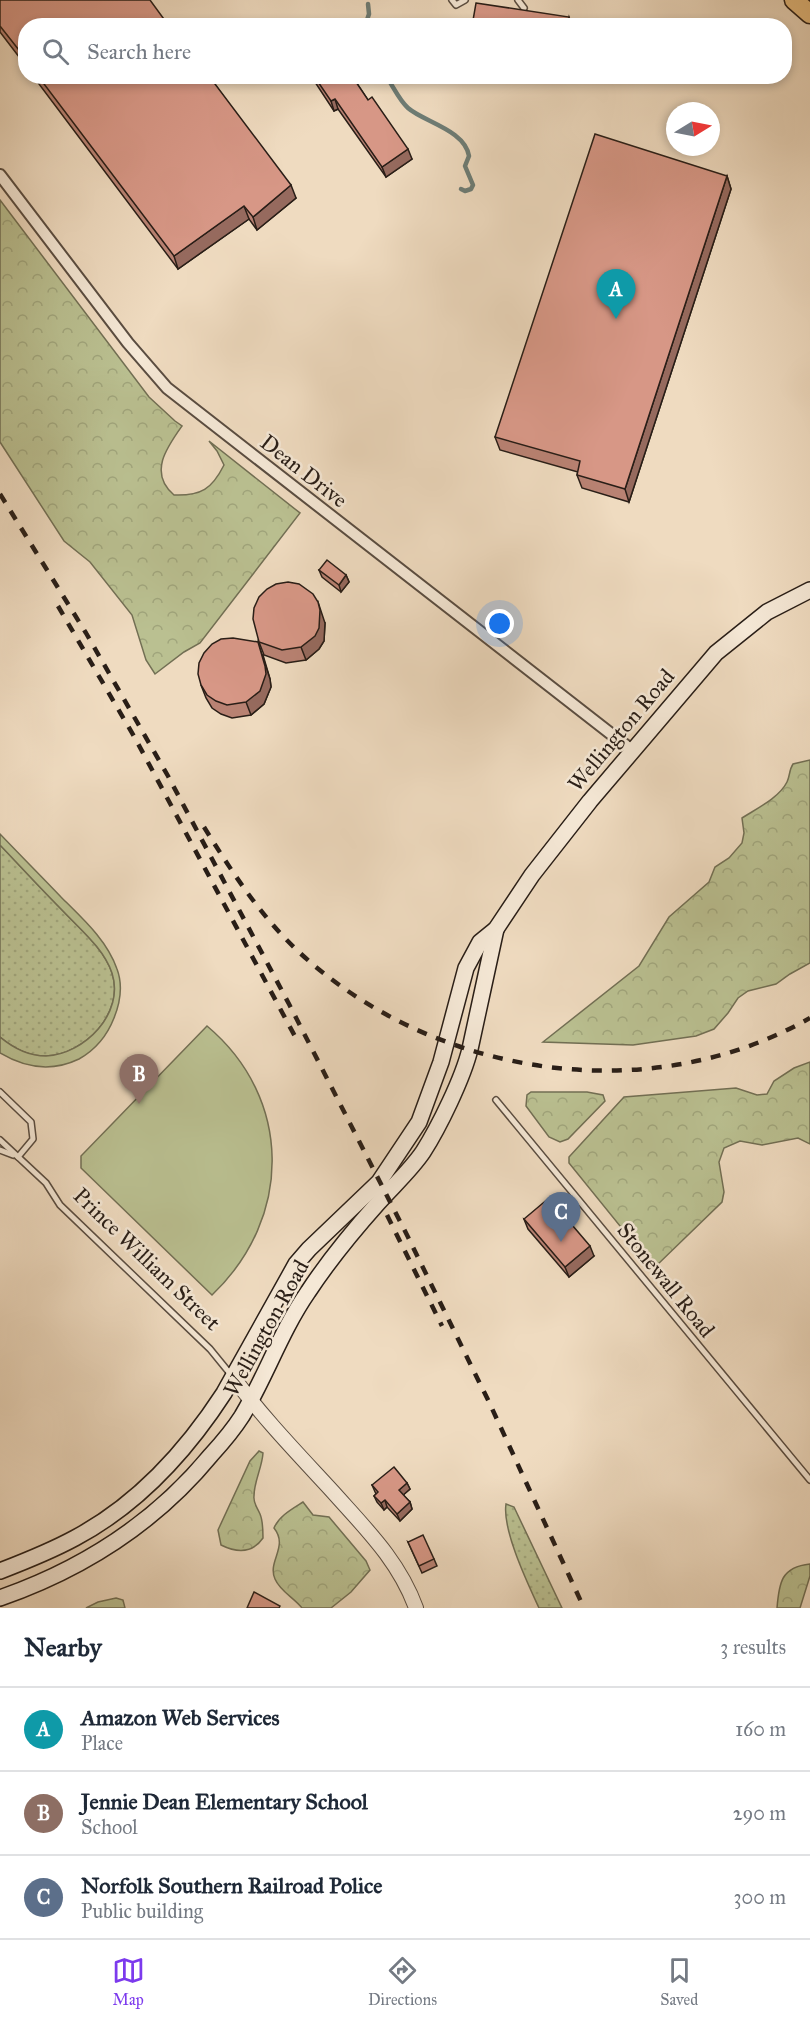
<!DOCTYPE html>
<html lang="en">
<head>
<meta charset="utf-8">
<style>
	:root { --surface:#fff; --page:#f2f2f3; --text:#1f2937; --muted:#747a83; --line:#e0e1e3; --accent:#7c3aed }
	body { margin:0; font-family:"IM FELL Great Primer",serif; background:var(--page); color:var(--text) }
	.compass { position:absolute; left:666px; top:102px; width:54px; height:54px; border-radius:50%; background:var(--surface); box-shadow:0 3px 9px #0003; rotate:80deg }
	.you { position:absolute; left:500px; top:624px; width:21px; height:21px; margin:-15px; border:4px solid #fff; border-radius:50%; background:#1a73e8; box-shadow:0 0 0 9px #1a73e833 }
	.badge { display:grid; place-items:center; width:39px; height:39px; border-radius:50%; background:var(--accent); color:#fff; font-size:20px; font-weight:700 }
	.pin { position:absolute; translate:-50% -50px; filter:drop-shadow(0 2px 3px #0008) }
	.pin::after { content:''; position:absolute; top:32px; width:21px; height:18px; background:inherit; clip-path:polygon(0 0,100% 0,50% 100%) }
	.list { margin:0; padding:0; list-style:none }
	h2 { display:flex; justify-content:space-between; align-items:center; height:78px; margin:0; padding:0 24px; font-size:26px }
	h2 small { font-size:20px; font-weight:400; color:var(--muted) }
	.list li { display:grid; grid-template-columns:39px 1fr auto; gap:18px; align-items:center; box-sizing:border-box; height:84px; padding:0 24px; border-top:2px solid var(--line) }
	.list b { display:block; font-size:22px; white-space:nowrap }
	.list p { margin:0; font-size:20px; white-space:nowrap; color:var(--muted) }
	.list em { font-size:20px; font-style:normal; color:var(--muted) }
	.icon { flex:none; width:33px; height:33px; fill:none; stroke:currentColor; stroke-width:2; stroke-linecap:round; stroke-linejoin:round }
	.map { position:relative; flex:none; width:810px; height:1608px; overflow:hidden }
	.search { position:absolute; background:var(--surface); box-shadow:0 3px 9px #0003; left:18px; right:18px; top:18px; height:66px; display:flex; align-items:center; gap:15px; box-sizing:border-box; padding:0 21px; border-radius:24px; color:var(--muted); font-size:22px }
	.sheet { height:330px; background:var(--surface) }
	nav { display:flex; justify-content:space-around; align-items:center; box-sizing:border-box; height:84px; border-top:2px solid var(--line); background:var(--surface); font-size:16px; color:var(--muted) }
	nav a { display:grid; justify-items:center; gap:3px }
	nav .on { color:var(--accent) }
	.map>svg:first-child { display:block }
</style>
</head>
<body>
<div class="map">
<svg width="810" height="1608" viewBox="0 0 810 1608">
	<defs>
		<pattern id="grass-dots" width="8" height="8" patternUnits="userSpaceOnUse" patternTransform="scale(1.5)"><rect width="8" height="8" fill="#bac091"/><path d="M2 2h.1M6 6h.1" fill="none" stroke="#a0a57c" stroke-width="1.8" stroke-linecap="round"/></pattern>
		<pattern id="forest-crowns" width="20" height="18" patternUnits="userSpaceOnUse" patternTransform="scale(1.5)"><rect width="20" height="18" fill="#bac091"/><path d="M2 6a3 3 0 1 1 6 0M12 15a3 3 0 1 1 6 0" fill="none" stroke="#a0a57c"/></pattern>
	</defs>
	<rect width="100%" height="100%" fill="#efdbc0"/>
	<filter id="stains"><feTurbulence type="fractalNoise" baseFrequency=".00333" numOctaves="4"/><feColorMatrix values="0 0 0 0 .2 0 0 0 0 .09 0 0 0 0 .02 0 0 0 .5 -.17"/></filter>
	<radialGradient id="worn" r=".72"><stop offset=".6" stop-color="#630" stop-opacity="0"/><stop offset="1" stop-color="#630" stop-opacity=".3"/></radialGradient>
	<g fill="url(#grass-dots)" stroke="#726f54" stroke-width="1.5">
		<path d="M0,845C21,867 42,890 64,912C81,930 104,949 112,973C125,1013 85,1054 46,1056C28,1056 14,1048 0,1037Z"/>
		<path d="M506,1504L514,1507L562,1608H539C528,1584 502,1530 506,1504Z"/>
	</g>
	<g fill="url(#forest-crowns)" stroke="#726f54" stroke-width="1.5">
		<path d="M0,200L149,397L175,421L182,426C167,447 148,473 174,495C201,496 212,489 224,465L217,451L209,441L300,513L200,643L184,652L155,674L146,660L132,615L90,562L64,541L0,442Z"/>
		<path d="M810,760V963L790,974L776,984L748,991L738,998L728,1013L714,1029L696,1036L633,1045L543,1042L639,966L669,917L709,882L715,867L729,858L742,843L744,833L742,818C756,809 779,798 787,782C790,776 789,770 793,764Z"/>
		<path d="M810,1062V1144L798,1138L762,1145L740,1141L724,1148L719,1162L724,1192L722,1202L654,1268L569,1163V1157L624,1097L736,1088L757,1095L767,1094L774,1081L794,1068Z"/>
		<path d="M531,1092H587L603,1095L605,1101L568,1139L560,1142L549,1137L526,1106L527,1095Z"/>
		<path d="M259,1451L263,1453C262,1468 254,1481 254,1496C253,1503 257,1507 260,1514C263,1521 263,1530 263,1538C252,1554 237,1553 221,1545L218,1530L250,1461Z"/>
		<path d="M303,1502L313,1515L329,1517L366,1561L370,1570L351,1592L331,1608H302C294,1598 280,1591 275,1579C267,1561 289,1547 274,1528C279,1516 292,1509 303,1502Z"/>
		<path d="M810,1564V1576L800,1608H777C779,1583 781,1567 810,1564Z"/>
		<path d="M116,1598L123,1600L125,1608H86L98,1602Z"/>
	</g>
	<g fill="#bac091" stroke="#726f54" stroke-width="1.5">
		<path d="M0,834C20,855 41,876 61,897C82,918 107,940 117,969C123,985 120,1003 114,1018C107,1036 95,1050 79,1059C52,1072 25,1068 0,1053V1037C13,1048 28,1056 46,1056C85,1054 125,1013 112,973C104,949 81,930 64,912C42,890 21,867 0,845Z"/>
		<path d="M207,1026C293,1098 293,1218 212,1295L81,1168V1156Z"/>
	</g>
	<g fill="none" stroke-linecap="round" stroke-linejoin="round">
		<g stroke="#6d7c75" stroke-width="4.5">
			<path d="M365,26L369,14L368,4"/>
			<path d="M386,76C393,86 399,100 408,108C424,122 465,130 469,156L465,166L473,185L471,189L465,191L461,189"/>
		</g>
		<defs>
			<g id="service">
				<path d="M452,0L456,5L465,0"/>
				<path d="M518,0L524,8"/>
				<path d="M0,1092L31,1122L33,1139L18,1157"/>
				<path d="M496,1100L810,1480"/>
				<path d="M0,1140L46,1183L60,1205L210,1349L232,1376"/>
				<path d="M0,1150L13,1155"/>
			</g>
			<path id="minor" d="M0,175L128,343L167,388L633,751"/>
			<path id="tertiary" d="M233,1377C263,1418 299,1455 333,1492C366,1529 399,1561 416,1608"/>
			<g id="secondary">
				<path d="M0,1571C26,1561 51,1551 75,1538C137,1505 187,1450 224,1393L296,1264L309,1249L379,1182L419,1122L441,1062L466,968L480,942L496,929L532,875L590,801L716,653L767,612L810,590"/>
				<path d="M0,1598C83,1569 155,1523 211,1455C222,1443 233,1430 242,1416C266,1376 281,1331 308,1292C329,1260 353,1231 378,1203C393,1186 410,1171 423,1152C439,1127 463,1078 470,1049C479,1009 487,969 496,929"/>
			</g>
			<path id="trunk" d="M794,0L810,14"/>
		</defs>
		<use href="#service" stroke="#5a4d41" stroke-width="8"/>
		<use href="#minor" stroke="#5a4d41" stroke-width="14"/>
		<use href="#tertiary" stroke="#5a4d41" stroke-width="16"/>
		<use href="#secondary" stroke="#291e17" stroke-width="18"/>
		<use href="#trunk" stroke="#291e17" stroke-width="21"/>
		<use href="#service" stroke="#f5e8d6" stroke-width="5"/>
		<use href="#minor" stroke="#f5e8d6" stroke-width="10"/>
		<use href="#tertiary" stroke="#f5e8d6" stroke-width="14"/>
		<use href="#secondary" stroke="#f5e8d6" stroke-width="15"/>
		<use href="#trunk" stroke="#e8be80" stroke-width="18"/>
		<g stroke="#291e17" stroke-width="4.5" stroke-dasharray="10 10" stroke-linecap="butt">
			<path d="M0,494L86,633L168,776L289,1004L407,1235L489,1402L584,1608"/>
			<path d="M58,606L135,738L298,1042"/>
			<path d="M204,827C232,872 261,917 300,953C435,1077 648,1110 810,1018"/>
			<path d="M387,1215L442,1326"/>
		</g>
	</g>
	<g fill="#b98273" stroke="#291e17" stroke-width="1.5">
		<path d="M0,0L26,26V66L0,32Z"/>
		<path d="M33,76H209L296,198L257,230L249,219L178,269Z"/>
		<path d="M311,76H352L368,100L412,159L386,177L338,109L334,111Z"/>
		<path d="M727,176L731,189L629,502L582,488L577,475L578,472L500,450L495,437Z"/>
		<path d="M319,570L346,575L349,582L341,592L322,577Z"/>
		<path d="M325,623L324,641L319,649L306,660L286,663L264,655L259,642Z"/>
		<path d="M263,655L270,679L271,687L264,704L251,715L232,718L221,714L212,708L206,698L201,685Z"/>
		<path d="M524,1219L594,1256L569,1277L528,1229Z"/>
		<path d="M407,1483L410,1489L403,1495L410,1502L412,1509L400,1521L387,1507L384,1510L377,1502L374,1496L376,1494L372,1485Z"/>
		<path d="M408,1542L434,1559L437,1566L422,1573Z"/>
	</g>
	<g fill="#966a5e" stroke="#291e17" stroke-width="1.5">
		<path d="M569,17L572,26H567Z"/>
		<path d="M335,99L338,109L334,111L331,101Z"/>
		<path d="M408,149L412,159L386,177L382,167Z"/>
		<path d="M727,176L731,189L629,502L625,489Z"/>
		<path d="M291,185L296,198L257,230L253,217Z"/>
		<path d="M244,206L249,219L178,269L174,256Z"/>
		<path d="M346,575L349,582L341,592L339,585Z"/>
		<path d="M318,602L325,623L324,641L319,649L306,660L301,647Z"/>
		<path d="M258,642L270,679L271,687L264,704L251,715L246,702Z"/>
		<path d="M590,1246L594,1256L569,1277L565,1267Z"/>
		<path d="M407,1483L410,1489L401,1497L399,1490Z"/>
		<path d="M385,1500L387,1507L384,1510L381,1503Z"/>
		<path d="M410,1502L412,1509L400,1521L397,1514Z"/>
	</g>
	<g fill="#d79786" stroke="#291e17" stroke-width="1.5">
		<path d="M0,0H150L169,26H26V59L0,26Z"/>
		<path d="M476,3L569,17L567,26H472Z"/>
		<path d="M315,21L318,26H308Z"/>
		<path d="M38,76H209L291,185L253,217L244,206L174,256Z"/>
		<path d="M314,76H352L368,100L372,97L408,149L382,167L335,99L331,101Z"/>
		<path d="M595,134L727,176L625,489L577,475L580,461L495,437Z"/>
		<path d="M327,560L346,575L339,585L319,570Z"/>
		<path d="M288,582L299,584L313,594L318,602L320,610L319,628L315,636L301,647L282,650L259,642L253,619L254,608L259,597L267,589L276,584Z"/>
		<path d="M233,638L258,642L265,666L266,674L260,691L246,702L227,705L216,701L207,695L201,685L198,674L199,663L204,653L212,644L221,639Z"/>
		<path d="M549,1198L590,1246L565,1267L524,1219Z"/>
		<path d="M394,1467L407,1483L399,1490L410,1502L397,1514L385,1500L381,1503L374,1496L378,1492L372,1485Z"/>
		<path d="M423,1535L434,1559L419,1566L408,1542Z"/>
		<path d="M254,1592L280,1606L279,1608H247Z"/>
	</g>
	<g text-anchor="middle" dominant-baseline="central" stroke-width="5" stroke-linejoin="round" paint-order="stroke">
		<g font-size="22" fill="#291e17" stroke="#f5e8d6">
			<text transform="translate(304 471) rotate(38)">Dean Drive</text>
			<text transform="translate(621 730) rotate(-50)">Wellington Road</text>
			<text transform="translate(147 1259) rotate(44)">Prince William Street</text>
			<text transform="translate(666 1280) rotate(51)">Stonewall Road</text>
			<text transform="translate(266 1328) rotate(-61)">Wellington Road</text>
		</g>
	</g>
	<rect width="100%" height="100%" filter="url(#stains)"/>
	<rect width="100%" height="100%" fill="url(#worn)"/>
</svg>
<svg class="compass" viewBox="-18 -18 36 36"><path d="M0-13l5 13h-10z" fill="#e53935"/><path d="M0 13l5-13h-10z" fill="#747a83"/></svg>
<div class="you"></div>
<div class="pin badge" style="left:616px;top:319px;background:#0f9aa8">A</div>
<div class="pin badge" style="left:139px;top:1104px;background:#8d6e63">B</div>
<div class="pin badge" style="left:561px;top:1242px;background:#5c6f8a">C</div>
<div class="search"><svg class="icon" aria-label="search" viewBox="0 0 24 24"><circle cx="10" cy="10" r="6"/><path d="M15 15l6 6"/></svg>Search here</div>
</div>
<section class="sheet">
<h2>Nearby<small>3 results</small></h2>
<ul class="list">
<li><span class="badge" style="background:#0f9aa8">A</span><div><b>Amazon Web Services</b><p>Place</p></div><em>160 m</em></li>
<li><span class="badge" style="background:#8d6e63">B</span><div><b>Jennie Dean Elementary School</b><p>School</p></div><em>290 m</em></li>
<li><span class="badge" style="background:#5c6f8a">C</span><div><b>Norfolk Southern Railroad Police</b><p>Public building</p></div><em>300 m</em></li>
</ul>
</section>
<nav>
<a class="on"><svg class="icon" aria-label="map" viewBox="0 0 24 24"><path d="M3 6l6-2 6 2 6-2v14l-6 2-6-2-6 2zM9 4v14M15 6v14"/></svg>Map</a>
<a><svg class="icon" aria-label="directions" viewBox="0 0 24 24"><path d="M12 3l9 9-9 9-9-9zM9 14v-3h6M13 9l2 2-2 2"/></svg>Directions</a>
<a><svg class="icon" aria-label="saved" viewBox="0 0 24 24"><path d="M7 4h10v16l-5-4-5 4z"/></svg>Saved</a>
</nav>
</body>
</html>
